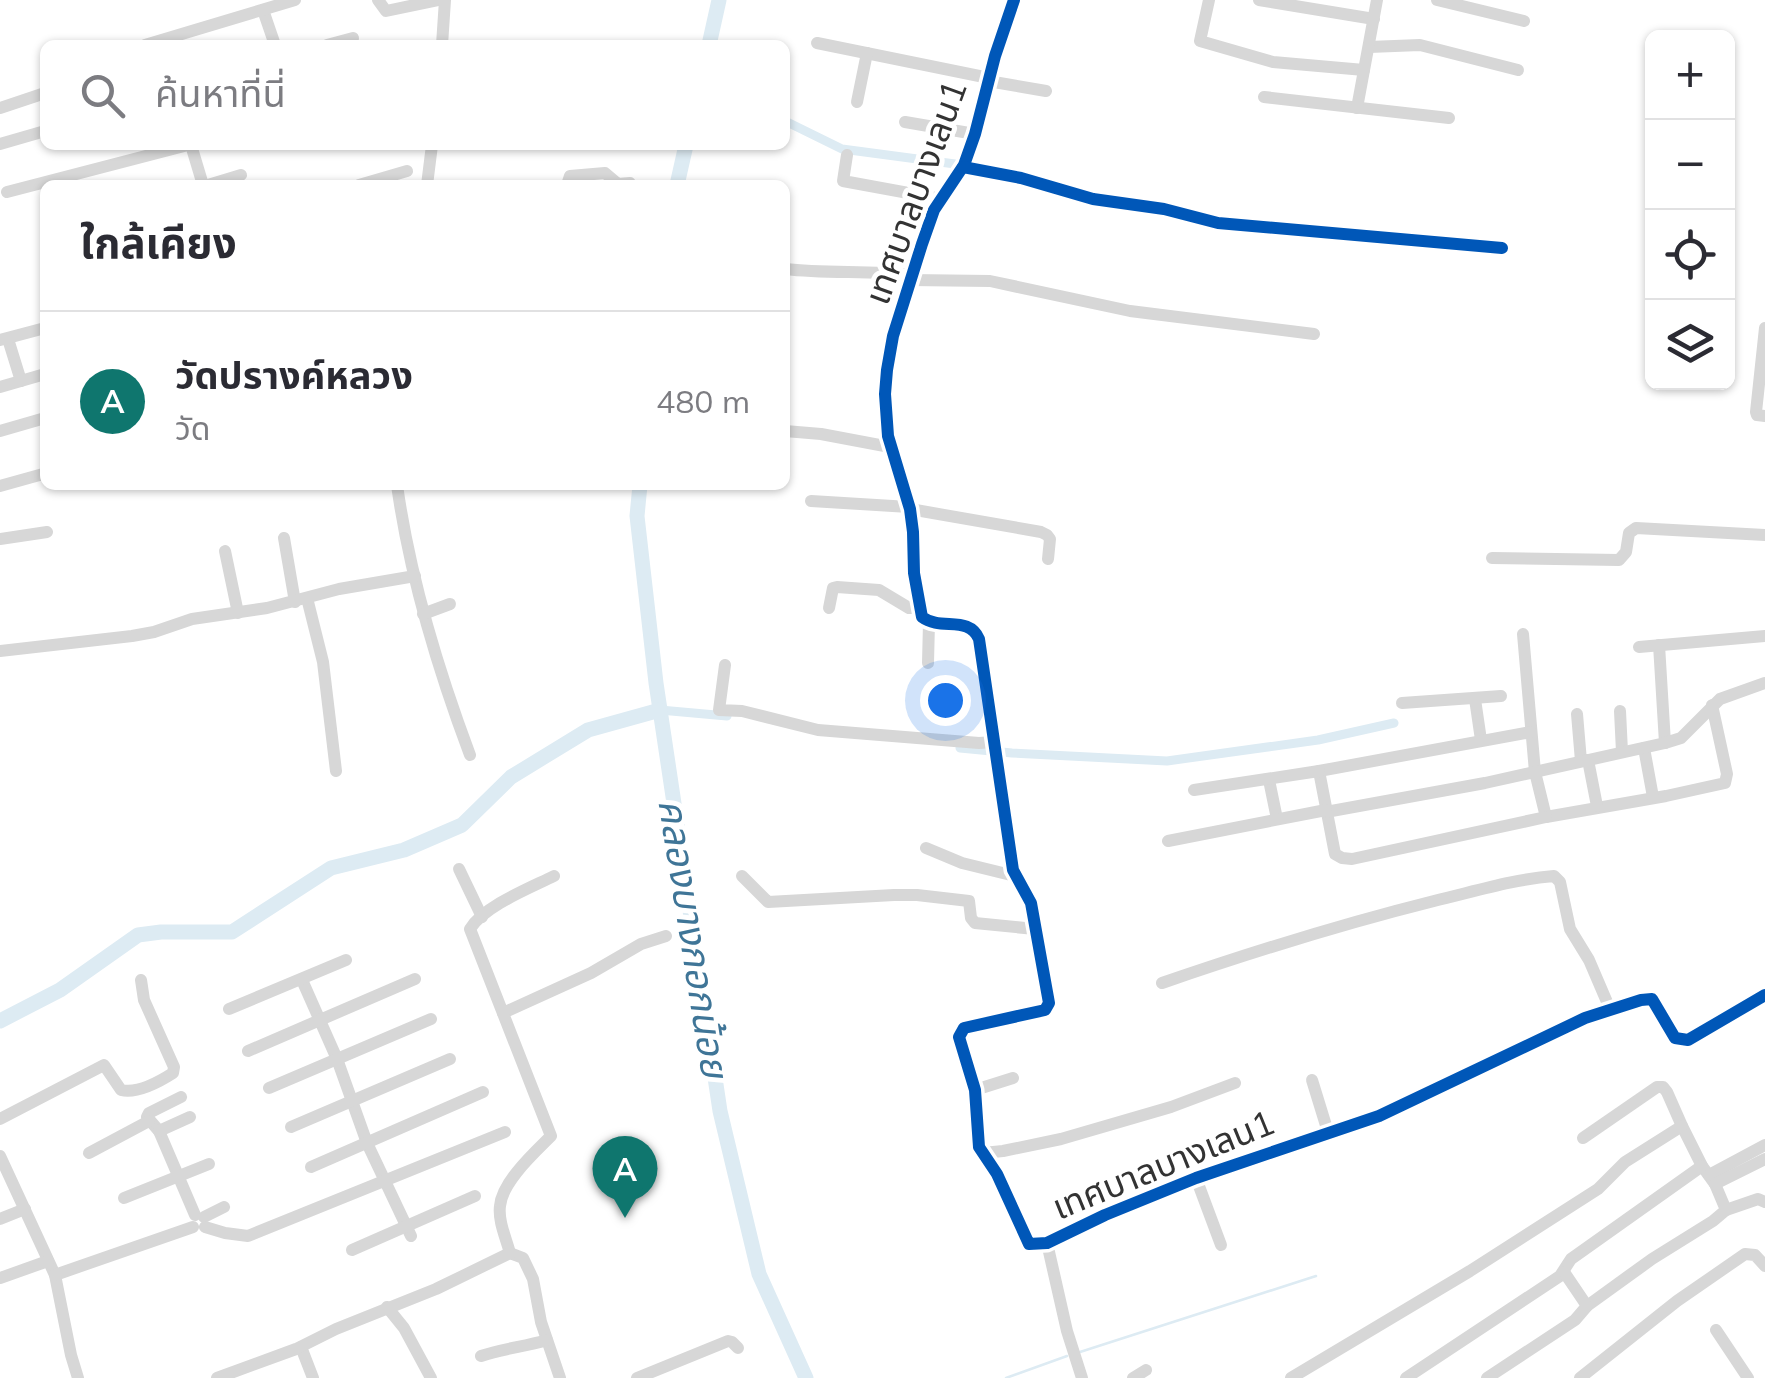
<!DOCTYPE html>
<html lang="th">
<head>
<meta charset="utf-8">
<style>
	:root { --surface:#fff; --page:#f7f7f7; --text:#2b2b33; --muted:#7c7c81; --line:#e1e1e2; --accent:#0f766e }
	body { margin:0; font-family:Mulish,"Noto Sans Thai",sans-serif; background:var(--page); color:var(--text) }
	.controls { position:absolute; right:30px; top:30px; display:grid; overflow:hidden; border-radius:15px; box-shadow:0 2px 8px #0004 }
	.controls button { width:90px; height:90px; display:grid; place-items:center; padding:0; border:0; border-bottom:2px solid var(--line); background:var(--surface); color:var(--text); font:50px sans-serif }
	.you { position:absolute; left:945px; top:700px; width:35px; height:35px; margin:-25px; border:8px solid #fff; border-radius:50%; background:#1a73e8; box-shadow:0 0 0 15px #1a73e833 }
	.badge { display:grid; place-items:center; width:65px; height:65px; border-radius:50%; background:var(--accent); color:#fff; font-size:32px; font-weight:700 }
	.pin { position:absolute; translate:-50% -82px; filter:drop-shadow(0 2px 5px #0008) }
	.pin::after { content:''; position:absolute; top:52px; width:35px; height:30px; background:inherit; clip-path:polygon(0 0,100% 0,50% 100%) }
	.list { margin:0; padding:0; list-style:none }
	h2 { display:flex; justify-content:space-between; align-items:center; height:130px; margin:0; padding:0 40px; font-size:42px }
	h2 small { font-size:32px; font-weight:400; color:var(--muted) }
	.list li { display:grid; grid-template-columns:65px 1fr auto; gap:30px; align-items:center; box-sizing:border-box; height:180px; padding:0 40px; border-top:2px solid var(--line) }
	.list b { display:block; font-size:38px; white-space:nowrap }
	.list p { margin:0; font-size:32px; white-space:nowrap; color:var(--muted) }
	.list em { font-size:32px; font-style:normal; color:var(--muted) }
	.icon { flex:none; width:55px; height:55px; fill:none; stroke:currentColor; stroke-width:2; stroke-linecap:round; stroke-linejoin:round }
	.map { position:relative; flex:none; width:1765px; height:1378px; overflow:hidden }
	.search { position:absolute; background:var(--surface); box-shadow:0 2px 8px #0004; left:40px; top:40px; width:750px; height:110px; display:flex; align-items:center; gap:25px; box-sizing:border-box; padding:0 35px; border-radius:15px; color:var(--muted); font-size:38px }
	.panel { position:absolute; background:var(--surface); box-shadow:0 2px 8px #0004; left:40px; top:180px; width:750px; height:310px; border-radius:15px }
	.map>svg:first-child { display:block }
</style>
</head>
<body>
<div class="map">
<svg width="1765" height="1378" viewBox="0 0 1765 1378">
	<rect width="100%" height="100%" fill="#fff"/>
	<g fill="none" stroke-linecap="round" stroke-linejoin="round">
		<g stroke="#ddebf3" stroke-width="2.5">
			<path d="M1080,1352L1316,1276"/>
			<path d="M1006,1378L1067,1356"/>
		</g>
		<g stroke="#ddebf3" stroke-width="9">
			<path d="M785,121L842,149L955,164"/>
			<path d="M660,710L727,716"/>
			<path d="M960,748L1012,753L1167,761L1318,740L1394,723"/>
		</g>
		<g stroke="#ddebf3" stroke-width="15">
			<path d="M709,45L719,0"/>
			<path d="M677,185L686,145"/>
			<path d="M640,485L637,516L656,683L720,1111L759,1274L806,1378"/>
			<path d="M0,1021L60,990L138,935L161,932H232L331,868L404,850L462,825L511,777L588,730L660,710"/>
		</g>
		<g stroke="#d7d7d7" stroke-width="12">
			<path d="M378,0L386,11L439,0"/>
			<path d="M1014,0L995,56L975,134L964,165L934,210L922,244L893,336L887,370L885,394L888,436L910,509L913,532L914,573L922,617C941,631 969,615 979,639L1013,870L1031,903L1049,1003L1045,1010L964,1028L959,1037L975,1090L979,1147L997,1174L1029,1244L1047,1243L1105,1215L1196,1178L1379,1116L1585,1018L1641,1000L1652,999L1675,1038L1688,1040L1765,995"/>
			<path d="M1209,0L1200,41L1273,62L1364,70"/>
			<path d="M1259,0L1374,19"/>
			<path d="M1437,0L1524,21"/>
			<path d="M263,10L275,45"/>
			<path d="M817,43L989,78"/>
			<path d="M145,45L295,0"/>
			<path d="M327,45L353,38"/>
			<path d="M442,45L445,0"/>
			<path d="M1369,47L1420,45L1518,70"/>
			<path d="M988,81L1046,91"/>
			<path d="M1264,97L1449,118"/>
			<path d="M857,102L867,53"/>
			<path d="M0,108L45,93"/>
			<path d="M1357,108L1377,0"/>
			<path d="M905,122L975,134"/>
			<path d="M0,144L45,131"/>
			<path d="M191,145L203,185"/>
			<path d="M847,155L843,181L941,199"/>
			<path d="M963,167L1021,178L1093,199L1164,209L1218,223L1502,248"/>
			<path d="M208,185L241,175"/>
			<path d="M359,185L407,171"/>
			<path d="M427,185L432,145"/>
			<path d="M567,185L570,176L605,173L618,184L630,183"/>
			<path d="M7,192L188,145"/>
			<path d="M785,269C827,274 869,270 912,275"/>
			<path d="M910,280L990,281L1130,311L1314,334"/>
			<path d="M1765,328L1756,412L1757,415L1765,416"/>
			<path d="M8,339L21,381"/>
			<path d="M0,340L45,328"/>
			<path d="M0,387L45,374"/>
			<path d="M0,431L45,418"/>
			<path d="M785,431L821,434L890,447"/>
			<path d="M397,485C410,578 437,667 470,755"/>
			<path d="M0,486L43,474"/>
			<path d="M811,501L909,507"/>
			<path d="M910,509L1041,532L1047,535L1050,539L1048,559"/>
			<path d="M284,538L295,602"/>
			<path d="M0,539L47,532"/>
			<path d="M225,551L238,613"/>
			<path d="M1492,558L1619,560L1626,552L1629,533L1636,528L1765,535"/>
			<path d="M307,598L323,662L336,771"/>
			<path d="M829,608L833,588L837,587L879,590L909,608H919"/>
			<path d="M423,614L450,604"/>
			<path d="M1523,634L1535,772L1546,817L1666,796L1725,783L1727,774L1712,705"/>
			<path d="M1659,645L1665,743"/>
			<path d="M1639,647L1765,636"/>
			<path d="M0,651L132,636L154,632L192,619L267,608L339,589L415,576"/>
			<path d="M928,663L929,622"/>
			<path d="M725,665L719,710L742,711L818,730L979,743L993,742"/>
			<path d="M1475,699L1481,740"/>
			<path d="M1402,703L1501,696"/>
			<path d="M1620,711L1622,752"/>
			<path d="M1577,714L1581,761"/>
			<path d="M1531,732L1319,771L1335,854L1342,858L1352,859L1546,817"/>
			<path d="M1644,748L1653,797"/>
			<path d="M1588,760L1597,806"/>
			<path d="M1269,780L1277,819"/>
			<path d="M1194,790L1319,771"/>
			<path d="M1326,812L1485,783L1665,743L1681,738L1720,699L1765,683"/>
			<path d="M1168,841L1326,810"/>
			<path d="M926,848L962,863L1015,876"/>
			<path d="M459,869L482,917"/>
			<path d="M742,876L768,902L894,895H917L969,901L971,918L975,923L1035,929"/>
			<path d="M302,980L337,1059L367,1143L411,1236"/>
			<path d="M1162,983C1252,952 1342,924 1434,901C1473,892 1514,879 1554,876L1560,882L1570,929L1589,960L1610,1009"/>
			<path d="M229,1009L346,960"/>
			<path d="M503,1013L591,973L641,944L666,936"/>
			<path d="M248,1051L415,979"/>
			<path d="M1312,1080L1328,1132"/>
			<path d="M269,1088L431,1019"/>
			<path d="M975,1090L1013,1078"/>
			<path d="M181,1097L149,1113L147,1117L159,1131L195,1215"/>
			<path d="M0,1119L104,1065L121,1090C138,1094 159,1082 173,1073L174,1067L144,1000L141,980"/>
			<path d="M291,1127L450,1059"/>
			<path d="M159,1131L190,1117"/>
			<path d="M1583,1138L1657,1087H1663L1667,1092L1682,1126L1702,1166L1715,1184L1726,1210L1713,1221L1652,1259L1587,1306"/>
			<path d="M89,1153L149,1121"/>
			<path d="M983,1153L1003,1151L1061,1139L1171,1107L1235,1083"/>
			<path d="M0,1156L55,1275L71,1355L78,1378"/>
			<path d="M311,1167L483,1092"/>
			<path d="M1709,1175L1765,1145"/>
			<path d="M1196,1178L1221,1245"/>
			<path d="M1715,1184L1765,1159"/>
			<path d="M124,1198L209,1164"/>
			<path d="M1726,1210L1758,1199L1765,1202"/>
			<path d="M204,1217L224,1207"/>
			<path d="M0,1219L25,1209"/>
			<path d="M205,1227L225,1233L248,1236L505,1132"/>
			<path d="M1047,1243L1067,1331L1082,1378"/>
			<path d="M352,1250L475,1196"/>
			<path d="M510,1253C506,1238 498,1221 500,1206C502,1182 534,1153 551,1136L470,929C484,906 530,888 554,876"/>
			<path d="M510,1253L523,1258L533,1279L541,1322L560,1378"/>
			<path d="M55,1275L193,1227"/>
			<path d="M0,1278L48,1261"/>
			<path d="M387,1307L404,1328L431,1378"/>
			<path d="M1716,1330L1748,1378"/>
			<path d="M301,1347L313,1378"/>
			<path d="M481,1356C505,1348 524,1347 547,1340"/>
			<path d="M217,1378L296,1349L336,1329L436,1289L510,1253"/>
			<path d="M637,1378L728,1341L732,1342L738,1348"/>
			<path d="M1133,1378L1146,1370"/>
			<path d="M1291,1378L1470,1271L1598,1189L1625,1162L1682,1126"/>
			<path d="M1406,1378L1560,1276L1571,1259L1702,1166"/>
			<path d="M1487,1378L1575,1320L1587,1306L1564,1272"/>
			<path d="M1580,1378L1677,1301L1745,1254L1755,1255L1765,1266"/>
		</g>
		<defs>
			<g id="cycleway">
				<path d="M1014,0L995,56L975,134L964,165L934,210L922,244L893,336L887,370L885,394L888,436L910,509L913,532L914,573L922,617C941,631 969,615 979,639L1013,870L1031,903L1049,1003L1045,1010L964,1028L959,1037L975,1090L979,1147L997,1174L1029,1244L1047,1243L1105,1215L1196,1178L1379,1116L1585,1018L1641,1000L1652,999L1675,1038L1688,1040L1765,995"/>
				<path d="M963,167L1021,178L1093,199L1164,209L1218,223L1502,248"/>
			</g>
		</defs>
		<use href="#cycleway" stroke="#fff" stroke-width="19"/>
		<use href="#cycleway" stroke="#0057b8" stroke-width="12"/>
	</g>
	<g text-anchor="middle" dominant-baseline="central" stroke-width="10" stroke-linejoin="round" paint-order="stroke">
		<g font-size="35" fill="#333" stroke="#fff">
			<text transform="translate(915 192) rotate(-70)">เทศบาลบางเลน1</text>
			<text transform="translate(1163 1164) rotate(-22)">เทศบาลบางเลน1</text>
		</g>
		<g font-size="38" font-style="italic" fill="#3f7597" stroke="#fff">
			<text transform="translate(694 938) rotate(81)">คลองบางกอกน้อย</text>
		</g>
	</g>
</svg>
<div class="controls">
<button>+</button>
<button>−</button>
<button><svg class="icon" aria-label="locate" viewBox="0 0 24 24"><circle cx="12" cy="12" r="6"/><path d="M12 2v4M12 18v4M2 12h4M18 12h4"/></svg></button>
<button><svg class="icon" aria-label="layers" viewBox="0 0 24 24"><path d="M12 4l9 5-9 5-9-5zM3 14l9 5 9-5"/></svg></button>
</div>
<div class="you"></div>
<div class="pin badge" style="left:625px;top:1218px">A</div>
<div class="search"><svg class="icon" aria-label="search" viewBox="0 0 24 24"><circle cx="10" cy="10" r="6"/><path d="M15 15l6 6"/></svg>ค้นหาที่นี่</div>
<section class="panel">
<h2>ใกล้เคียง<small></small></h2>
<ul class="list">
<li><span class="badge">A</span><div><b>วัดปรางค์หลวง</b><p>วัด</p></div><em>480 m</em></li>
</ul>
</section>
</div>
</body>
</html>
